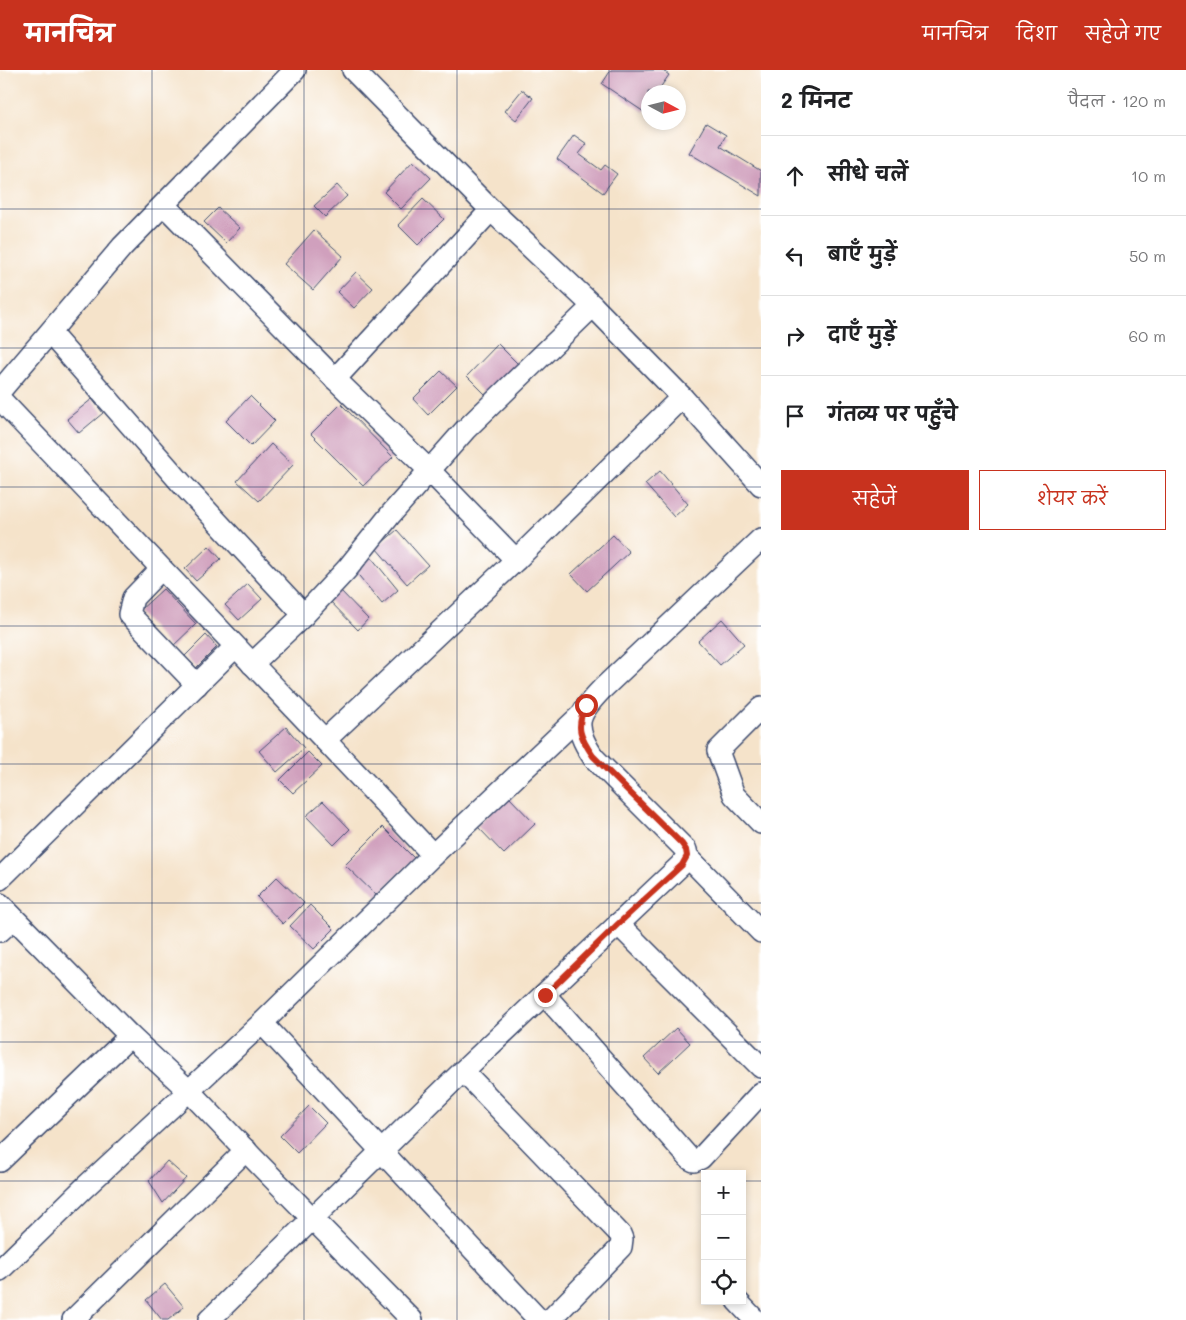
<!DOCTYPE html>
<html lang="hi">
<head>
<meta charset="utf-8">
<style>
	:root { --surface:#fff; --page:#f2f2f2; --text:#202124; --muted:#757577; --line:#e0e0e0; --accent:#c8321e }
	body { margin:0; font-family:Mali,"Playpen Sans Deva",sans-serif; background:var(--page); color:var(--text) }
	.controls { position:absolute; right:15px; bottom:15px; display:grid; overflow:hidden; border-radius:0px; box-shadow:0 2px 8px #0003 }
	.controls button { width:45px; height:45px; display:grid; place-items:center; padding:0; border:0; border-bottom:1px solid var(--line); background:var(--surface); color:var(--text); font:25px sans-serif }
	.compass { position:absolute; left:641px; top:15px; width:45px; height:45px; border-radius:50%; background:var(--surface); box-shadow:0 2px 8px #0003; rotate:97deg }
	.stop { position:absolute; width:15px; height:15px; margin:-11px; border:4px solid #c8321e; border-radius:50%; background:#fff }
	.stop.end { background:#c8321e; border-color:#fff; box-shadow:0 1px 5px #0008 }
	.list { margin:0; padding:0; list-style:none }
	h2 { display:flex; justify-content:space-between; align-items:center; height:65px; margin:0; padding:0 20px; font-size:21px }
	h2 small { font-size:16px; font-weight:400; color:var(--muted) }
	.list li { display:grid; grid-template-columns:32px 1fr auto; gap:15px; align-items:center; box-sizing:border-box; height:80px; padding:0 20px; border-top:1px solid var(--line) }
	.list b { display:block; font-size:19px; white-space:nowrap }
	.list em { font-size:16px; font-style:normal; color:var(--muted) }
	.actions { display:flex; gap:10px; padding:15px 20px }
	.actions a { flex:1; padding:11px 0; border:1px solid var(--accent); border-radius:0px; text-align:center; font-size:18px; color:var(--accent) }
	.actions .main { background:var(--accent); color:#fff }
	.icon { flex:none; width:28px; height:28px; fill:none; stroke:currentColor; stroke-width:2; stroke-linecap:round; stroke-linejoin:round }
	.map { position:relative; flex:none; width:761px; height:1250px; overflow:hidden }
	header { display:flex; align-items:center; gap:30px; box-sizing:border-box; height:70px; padding:0 25px; background:var(--accent); color:#fff }
	header strong { font-size:24px }
	nav { display:flex; gap:28px; margin-inline-start:auto; font-size:18px }
	main { display:flex }
	aside { flex:1; background:var(--surface) }
	.map>svg:first-child { display:block }
</style>
</head>
<body>
<header>
<strong>मानचित्र</strong>
<nav><a>मानचित्र</a><a>दिशा</a><a>सहेजे गए</a></nav>
</header>
<main>
<div class="map">
<svg width="761" height="1250" viewBox="0 0 761 1250">
	<rect width="100%" height="100%" fill="#fff"/>
	<filter id="ink" filterUnits="userSpaceOnUse"><feTurbulence type="fractalNoise" baseFrequency=".02" numOctaves="2"/><feDisplacementMap in="SourceGraphic" scale="10" xChannelSelector="R" yChannelSelector="G"/><feConvolveMatrix kernelMatrix="1 2 1 2 8 2 1 2 1" color-interpolation-filters="sRGB"/></filter>
	<filter id="wash" filterUnits="userSpaceOnUse"><feTurbulence type="fractalNoise" baseFrequency=".0096" numOctaves="4" result="noise"/><feDisplacementMap in="SourceGraphic" scale="20" xChannelSelector="R" yChannelSelector="G"/><feGaussianBlur stdDeviation="1.12" result="paint"/><feColorMatrix in="noise" values="0 0 0 0 0 0 0 0 0 0 0 0 0 0 0 0 0 1.4 0 .05"/><feComposite in="paint" operator="in"/></filter>
	<g filter="url(#wash)">
		<rect width="100%" height="100%" fill="#f5e3ca"/>
		<g id="blocks">
			<g fill="#d0a0bd">
				<path d="M611,0H662L669,5L657,22H648V35L644,42L602,14Z"/>
				<path d="M522,20L533,28L516,50L505,41Z"/>
				<path d="M706,53L726,65L720,76L761,101V126L689,83Z"/>
				<path d="M574,65L587,74L579,84L601,100L605,95L617,104L603,123L557,89Z"/>
				<path d="M413,91L431,108L401,139L384,122Z"/>
				<path d="M337,115L347,126L325,147L314,136Z"/>
				<path d="M423,129L444,149L418,175L398,155Z"/>
				<path d="M218,138L240,158L226,173L204,152Z"/>
				<path d="M314,160L343,186L313,220L284,194Z"/>
				<path d="M356,202L373,218L354,238L337,222Z"/>
				<path d="M498,274L522,298L491,330L467,306Z"/>
				<path d="M441,301L457,316L428,345L413,329Z"/>
				<path d="M250,326L275,351L251,376L226,351Z"/>
				<path d="M92,329L103,343L79,363L67,349Z"/>
				<path d="M341,334L393,387L363,416L311,364Z"/>
				<path d="M271,374L293,395L259,431L237,411Z"/>
				<path d="M660,401L688,434L674,447L645,414Z"/>
				<path d="M397,460L428,495L407,514L376,478Z"/>
				<path d="M613,465L629,482L587,521L571,504Z"/>
				<path d="M209,476L221,489L196,511L185,499Z"/>
				<path d="M371,487L398,520L382,534L355,501Z"/>
				<path d="M248,514L262,529L239,550L225,535Z"/>
				<path d="M338,518L368,549L358,560L327,528Z"/>
				<path d="M163,519L196,554L171,578L138,542Z"/>
				<path d="M722,549L744,574L720,595L698,571Z"/>
				<path d="M206,565L217,577L196,598L185,586Z"/>
				<path d="M286,657L304,678L277,702L259,681Z"/>
				<path d="M308,682L322,696L293,723L280,710Z"/>
				<path d="M508,726L535,754L504,784L477,756Z"/>
				<path d="M323,731L350,759L334,775L306,746Z"/>
				<path d="M383,757L414,788L377,826L345,795Z"/>
				<path d="M277,807L304,833L283,854L257,827Z"/>
				<path d="M310,835L334,859L314,879L290,856Z"/>
				<path d="M676,958L690,973L658,1003L644,988Z"/>
				<path d="M309,1036L326,1053L297,1083L280,1066Z"/>
				<path d="M167,1091L186,1108L163,1133L149,1111Z"/>
				<path d="M165,1214L184,1237L168,1250H162L146,1230Z"/>
			</g>
		</g>
	</g>
	<g filter="url(#ink)">
		<use href="#blocks" fill-opacity="0" stroke="#3c4a6e" stroke-width="1"/>
		<g fill="none" stroke-linecap="round" stroke-linejoin="round">
			<defs>
				<g id="minor">
					<path d="M353,0L491,140L593,236L682,327L761,415"/>
					<path d="M164,135L335,309L429,400L516,490"/>
					<path d="M50,263L182,414L304,545"/>
					<path d="M335,309L491,140"/>
					<path d="M0,321L122,177L295,0"/>
					<path d="M0,329C144,481 290,632 433,785"/>
					<path d="M161,499L133,528L129,544L197,615"/>
					<path d="M252,594L304,545L347,499L391,444L465,360L593,236"/>
					<path d="M761,638L718,681L734,725L761,753"/>
					<path d="M325,670L516,490L682,327"/>
					<path d="M687,786L761,862"/>
					<path d="M0,809L235,577"/>
					<path d="M0,834L130,966L190,1022L253,1088L412,1250"/>
					<path d="M618,854L761,997"/>
					<path d="M0,861L13,849"/>
					<path d="M545,925L690,1089L694,1091L701,1088L761,1023"/>
					<path d="M262,953L539,1250"/>
					<path d="M463,1001L620,1164L622,1169L621,1177L550,1250"/>
					<path d="M0,1091L130,966"/>
					<path d="M0,1200L84,1118L262,953L433,785L580,646"/>
					<path d="M737,1231L755,1250"/>
					<path d="M73,1250L246,1080"/>
					<path d="M209,1250L463,1001L681,795L687,786L686,780L593,687C572,655 577,645 602,619L761,469"/>
				</g>
			</defs>
			<use href="#minor" stroke="#3c4a6e" stroke-width="24"/>
			<use href="#minor" stroke="#fff" stroke-width="21"/>
		</g>
	</g>
	<g fill="none" stroke-linecap="round" stroke-linejoin="round" filter="url(#ink)">
		<path stroke="#c8321e" stroke-width="6" d="M545,925L618,854L682,795L687,786L686,780L682,774L593,686C580,667 575,657 586,635"/>
	</g>
	<path fill="none" stroke="#1b2f5e" stroke-width="1" stroke-opacity="0.55" d="M152,0V1250M304,0V1250M457,0V1250M609,0V1250M0,139H761M0,278H761M0,417H761M0,556H761M0,694H761M0,833H761M0,972H761M0,1111H705M742,1111H761"/>
</svg>
<div class="controls">
<button>+</button>
<button>−</button>
<button><svg class="icon" aria-label="locate" viewBox="0 0 24 24"><circle cx="12" cy="12" r="6"/><path d="M12 2v4M12 18v4M2 12h4M18 12h4"/></svg></button>
</div>
<svg class="compass" viewBox="-18 -18 36 36"><path d="M0-13l5 13h-10z" fill="#e53935"/><path d="M0 13l5-13h-10z" fill="#757577"/></svg>
<div class="stop" style="left:586px;top:635px"></div>
<div class="stop end" style="left:545px;top:925px"></div>
</div>
<aside>
<h2>2 मिनट<small>पैदल · 120 m</small></h2>
<ul class="list">
<li><svg class="icon" aria-label="ahead" viewBox="0 0 24 24"><path d="M12 20V5M6 11l6-6 6 6"/></svg><div><b>सीधे चलें</b></div><em>10 m</em></li>
<li><svg class="icon" aria-label="left" viewBox="0 0 24 24"><path d="M17 20v-9H6M10 6l-5 5 5 5"/></svg><div><b>बाएँ मुड़ें</b></div><em>50 m</em></li>
<li><svg class="icon" aria-label="right" viewBox="0 0 24 24"><path d="M7 20v-9h11M14 6l5 5-5 5"/></svg><div><b>दाएँ मुड़ें</b></div><em>60 m</em></li>
<li><svg class="icon" aria-label="arrive" viewBox="0 0 24 24"><path d="M6 21V4h12l-3 4 3 4H6"/></svg><div><b>गंतव्य पर पहुँचे</b></div></li>
</ul>
<div class="actions"><a class="main">सहेजें</a><a>शेयर करें</a></div>
</aside>
</main>
</body>
</html>
